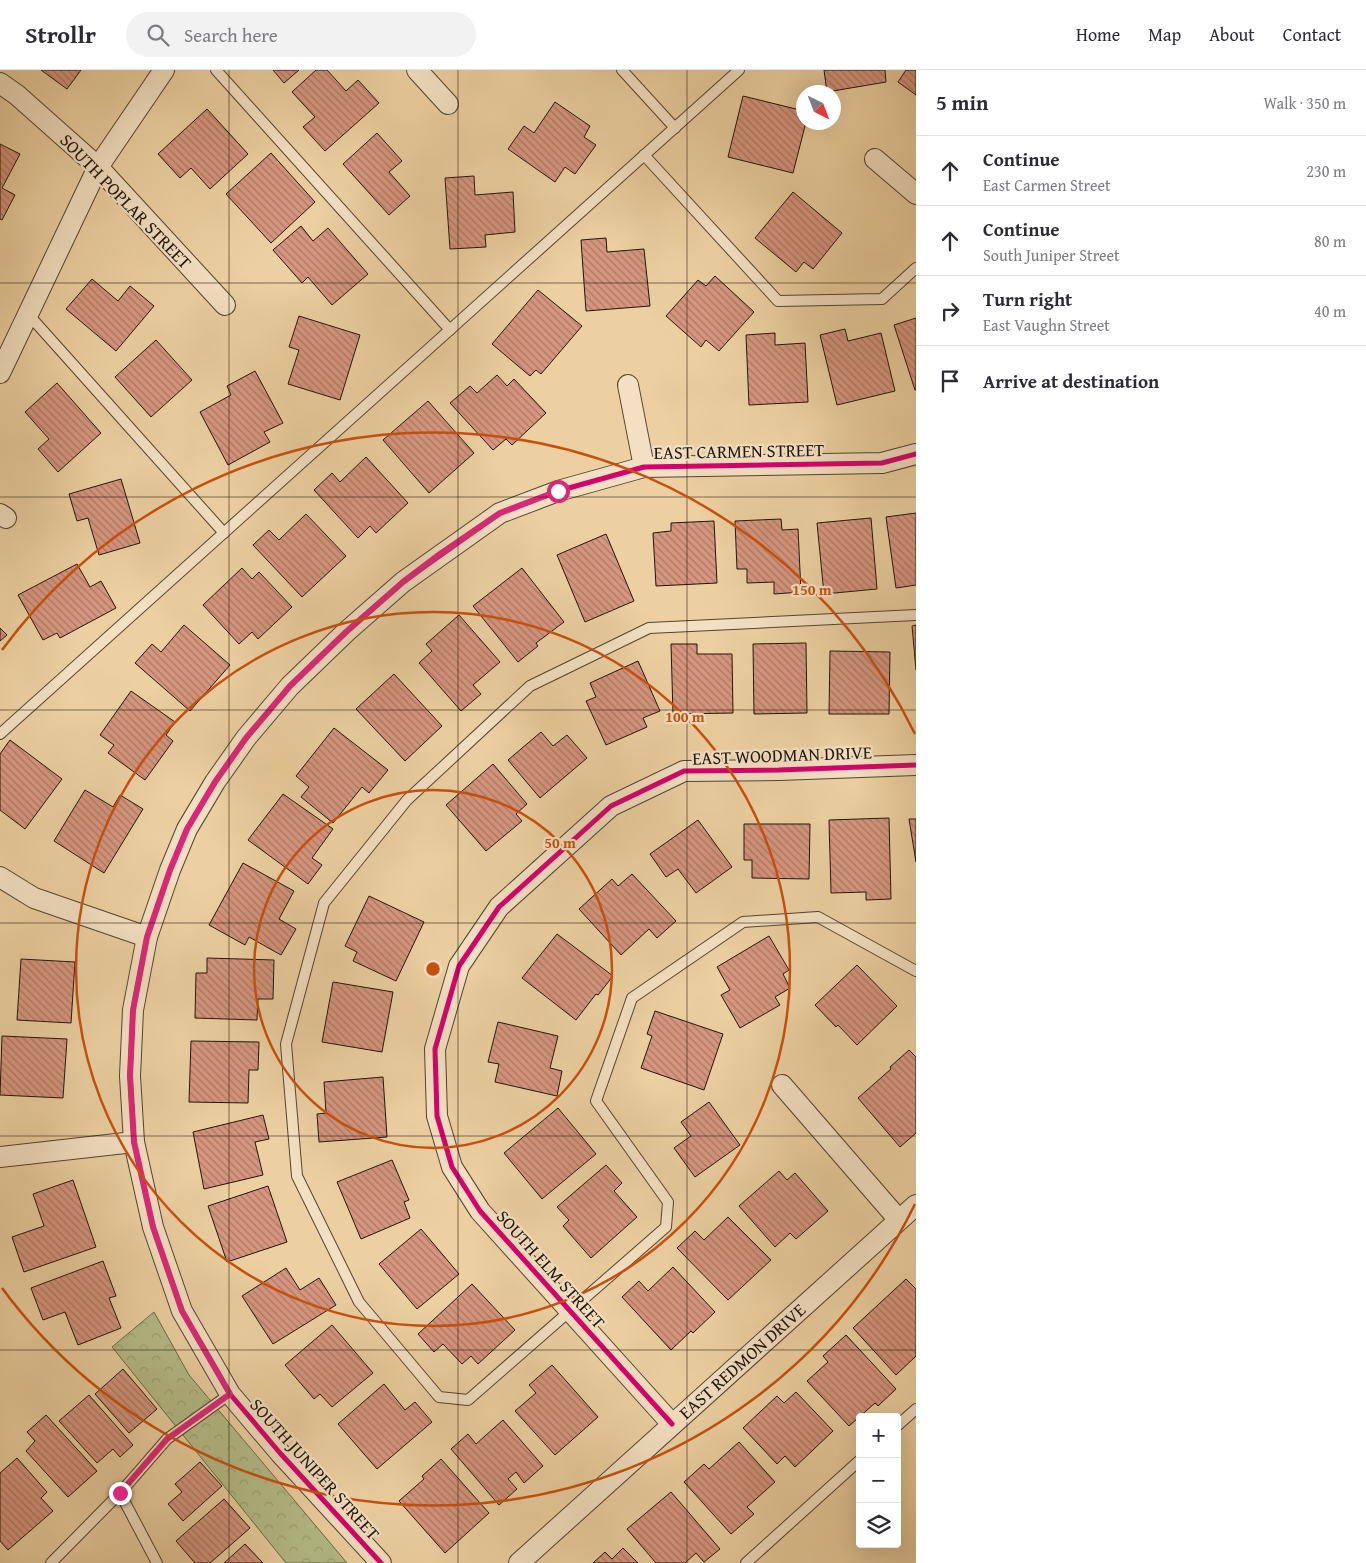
<!DOCTYPE html>
<html lang="en">
<head>
<meta charset="utf-8">
<style>
	:root { --surface:#fff; --page:#f2f2f3; --text:#2b2b33; --muted:#7c7c81; --line:#e1e1e2 }
	body { margin:0; font-family:"Gentium Book Plus",serif; background:var(--page); color:var(--text) }
	.controls { position:absolute; right:15px; bottom:15px; display:grid; overflow:hidden; border-radius:5px; box-shadow:0 5px 20px #0002 }
	.controls button { width:45px; height:45px; display:grid; place-items:center; padding:0; border:0; border-bottom:1px solid var(--line); background:var(--surface); color:var(--text); font:25px sans-serif }
	.compass { position:absolute; left:796px; top:15px; width:45px; height:45px; border-radius:50%; background:var(--surface); box-shadow:0 5px 20px #0002; rotate:138deg }
	.stop { position:absolute; width:15px; height:15px; margin:-11px; border:4px solid #db2777; border-radius:50%; background:#fff }
	.stop.end { background:#db2777; border-color:#fff; box-shadow:0 1px 5px #0008 }
	.list { margin:0; padding:0; list-style:none }
	h2 { display:flex; justify-content:space-between; align-items:center; height:65px; margin:0; padding:0 20px; font-size:21px }
	h2 small { font-size:16px; font-weight:400; color:var(--muted) }
	.list li { display:grid; grid-template-columns:32px 1fr auto; gap:15px; align-items:center; box-sizing:border-box; height:70px; padding:0 20px; border-top:1px solid var(--line) }
	.list b { display:block; font-size:19px; white-space:nowrap }
	.list p { margin:0; font-size:16px; white-space:nowrap; color:var(--muted) }
	.list em { font-size:16px; font-style:normal; color:var(--muted) }
	.icon { flex:none; width:28px; height:28px; fill:none; stroke:currentColor; stroke-width:2; stroke-linecap:round; stroke-linejoin:round }
	.map { position:relative; flex:none; width:916px; height:1493px; overflow:hidden }
	header { display:flex; align-items:center; gap:30px; box-sizing:border-box; height:70px; padding:0 25px; background:var(--surface); border-bottom:1px solid var(--line) }
	header strong { font-size:24px }
	nav { display:flex; gap:28px; margin-inline-start:auto; font-size:18px }
	.search { width:350px; height:45px; background:var(--page); display:flex; align-items:center; gap:12px; box-sizing:border-box; padding:0 18px; border-radius:28px; color:var(--muted); font-size:19px }
	main { display:flex }
	aside { flex:1; background:var(--surface) }
	.map>svg:first-child { display:block }
</style>
</head>
<body>
<header>
<strong>Strollr</strong>
<div class="search"><svg class="icon" aria-label="search" viewBox="0 0 24 24"><circle cx="10" cy="10" r="6"/><path d="M15 15l6 6"/></svg>Search here</div>
<nav><a>Home</a><a>Map</a><a>About</a><a>Contact</a></nav>
</header>
<main>
<div class="map">
<svg width="916" height="1493" viewBox="0 0 916 1493">
	<defs>
		<pattern id="park-crowns" width="20" height="18" patternUnits="userSpaceOnUse" patternTransform="scale(1.25)"><rect width="20" height="18" fill="#b4bc87"/><path d="M2 6a3 3 0 1 1 6 0M12 15a3 3 0 1 1 6 0" fill="none" stroke="#9aa173"/></pattern>
		<pattern id="building-back-hatch" width="6" height="6" patternUnits="userSpaceOnUse" patternTransform="scale(1.25)"><rect width="6" height="6" fill="#d6967f"/><path d="M-1 5l2 2M0 0l6 6M5-1l2 2" fill="none" stroke="#ad7966"/></pattern>
	</defs>
	<rect width="100%" height="100%" fill="#ecd0a1"/>
	<filter id="stains"><feTurbulence type="fractalNoise" baseFrequency=".004" numOctaves="4"/><feColorMatrix values="0 0 0 0 .2 0 0 0 0 .09 0 0 0 0 .02 0 0 0 .5 -.17"/></filter>
	<radialGradient id="worn" r=".72"><stop offset=".6" stop-color="#630" stop-opacity="0"/><stop offset="1" stop-color="#630" stop-opacity=".3"/></radialGradient>
	<path fill="url(#park-crowns)" stroke="#6a6848" d="M154,1242L189,1305L347,1493H286L112,1277Z"/>
	<g fill="url(#building-back-hatch)" stroke="#20140a">
		<path d="M41,0H81L67,19Z"/>
		<path d="M273,0H299L284,13Z"/>
		<path d="M316,0H327L346,21L358,10L379,33L325,81L303,57L315,47L292,22Z"/>
		<path d="M824,0H885L886,12L827,22Z"/>
		<path d="M906,0H916V25L898,12Z"/>
		<path d="M743,26L804,41V52H806L793,103L728,87Z"/>
		<path d="M555,32L590,56L584,67L596,75L575,104L565,97L555,112L508,79L524,56L534,63Z"/>
		<path d="M207,39L248,84L210,119L191,98L180,108L158,84Z"/>
		<path d="M377,63L402,91L389,102L410,126L389,145L343,94Z"/>
		<path d="M0,74L20,84L2,118L15,125L2,150L0,149Z"/>
		<path d="M271,83L315,132L271,173L226,124Z"/>
		<path d="M474,106L475,125L513,122L515,162L485,165L486,177L450,179L445,108Z"/>
		<path d="M793,122L842,163L813,199L804,192L796,202L755,168Z"/>
		<path d="M301,156L313,171L328,158L368,204L332,235L308,207L302,213L273,180Z"/>
		<path d="M606,168L607,182L644,179L650,236L586,241L581,170Z"/>
		<path d="M715,206L754,242L719,281L706,270L701,277L666,246L698,210L706,216Z"/>
		<path d="M92,209L118,231L130,216L154,236L116,281L66,239Z"/>
		<path d="M538,220L582,256L541,304L536,300L530,306L492,274Z"/>
		<path d="M299,246L360,265L340,330L288,314L299,280L289,277Z"/>
		<path d="M916,248V320H915L894,255Z"/>
		<path d="M845,259L848,271L881,263L895,321L837,335L820,265Z"/>
		<path d="M775,263V275L805,273L808,332L749,335L746,265Z"/>
		<path d="M156,270L192,310L151,347L115,307Z"/>
		<path d="M255,301L283,353L264,362L270,372L228,395L200,342L231,325L227,316Z"/>
		<path d="M497,305L507,316L514,309L546,343L512,375L506,369L493,380L450,333L470,316L477,323Z"/>
		<path d="M57,313L101,363L58,402L38,379L49,369L25,342Z"/>
		<path d="M428,331L474,383L429,423L383,370Z"/>
		<path d="M366,387L408,433L376,463L370,456L358,468L314,420L332,403L340,412Z"/>
		<path d="M121,409L140,473L99,485L88,448L77,451L69,424Z"/>
		<path d="M916,443V515L896,518L886,447Z"/>
		<path d="M306,444L346,486L302,527L253,475L269,460L279,470Z"/>
		<path d="M871,448L877,519L824,524L817,453Z"/>
		<path d="M781,449L782,460L798,459L801,522L774,524V512L747,513V499H737L735,451Z"/>
		<path d="M714,451L717,513L656,516L653,463L671,461V453Z"/>
		<path d="M606,464L634,531L585,552L557,485Z"/>
		<path d="M77,494L90,517L101,511L116,538L60,568L57,563L43,570L18,525Z"/>
		<path d="M242,498L252,509L259,502L292,537L258,569L252,562L239,574L203,535Z"/>
		<path d="M522,498L564,552L536,573L538,576L518,592L473,536Z"/>
		<path d="M459,545L500,592L473,615L481,624L461,641L419,593L432,581L426,574Z"/>
		<path d="M184,555L230,595L190,641L135,593L152,574L161,582Z"/>
		<path d="M916,555V600L912,556Z"/>
		<path d="M0,558L7,565L0,571Z"/>
		<path d="M806,573L807,643L754,644L753,574Z"/>
		<path d="M671,574H697V584H732L733,643L673,644Z"/>
		<path d="M830,581L890,582L889,644H829Z"/>
		<path d="M638,591L660,641L643,648L647,657L606,675L586,631L596,627L590,613Z"/>
		<path d="M394,604L442,656L405,691L356,639Z"/>
		<path d="M131,621L175,652L166,665L173,671L145,710L108,683L114,675L100,665Z"/>
		<path d="M334,658L388,700L369,723L362,717L333,753L301,727L309,717L296,706Z"/>
		<path d="M541,662L553,676L567,665L587,688L540,728L508,690Z"/>
		<path d="M10,670L62,709L25,759L0,740V684Z"/>
		<path d="M493,694L527,734L516,744L522,751L486,781L446,735Z"/>
		<path d="M85,720L113,737L120,725L143,739L104,803L54,771Z"/>
		<path d="M283,724L333,759L312,788L322,795L308,814L248,770Z"/>
		<path d="M889,748L891,829L866,830V822L831,823L829,750Z"/>
		<path d="M909,749H916V792Z"/>
		<path d="M698,750L732,797L696,823L678,799L666,807L650,784Z"/>
		<path d="M744,754H810L809,809L752,808V790H744Z"/>
		<path d="M243,793L294,821L279,849L296,859L281,885L249,867L245,875L209,855Z"/>
		<path d="M632,804L676,851L657,868L649,859L621,885L579,839L612,809L618,816Z"/>
		<path d="M369,826L424,852L396,911L353,891L357,882L345,876Z"/>
		<path d="M557,864L613,906L598,925L596,924L576,950L522,908Z"/>
		<path d="M769,866L789,900L783,904L790,918L775,927L780,935L740,958L721,925L730,920L717,897Z"/>
		<path d="M207,888L274,890L273,929H258L257,950L195,948L196,903H207Z"/>
		<path d="M21,889L75,892L71,953L17,950Z"/>
		<path d="M857,895L897,936L857,975L838,955L836,957L815,935Z"/>
		<path d="M333,912L393,922L382,982L322,972Z"/>
		<path d="M655,941L723,964L704,1020L641,998L652,966L647,964Z"/>
		<path d="M498,952L558,966L550,998L562,1001L557,1026L495,1012L499,994L488,992Z"/>
		<path d="M2,966L67,969L63,1028L0,1025Z"/>
		<path d="M191,971L259,972L258,1000H249L248,1033L189,1032Z"/>
		<path d="M909,980L916,987V1063L900,1077L858,1028L891,999L890,997Z"/>
		<path d="M383,1007L387,1067L319,1072L317,1044L326,1043L324,1012Z"/>
		<path d="M709,1032L740,1075L695,1107L674,1078L691,1066L681,1052Z"/>
		<path d="M558,1038L596,1084L542,1129L504,1083Z"/>
		<path d="M263,1045L269,1069L255,1072L263,1105L204,1119L193,1062Z"/>
		<path d="M392,1090L409,1130L404,1132L410,1148L361,1169L337,1112Z"/>
		<path d="M606,1095L622,1113L614,1121L637,1147L591,1188L563,1156L569,1150L557,1137Z"/>
		<path d="M779,1101L787,1110L795,1103L828,1141L796,1169L790,1163L775,1177L739,1136Z"/>
		<path d="M73,1110L96,1177L24,1202L12,1167L44,1156L33,1124Z"/>
		<path d="M268,1116L287,1172L227,1192L208,1136Z"/>
		<path d="M728,1147L771,1190L728,1230L677,1178L695,1161L704,1170Z"/>
		<path d="M421,1159L459,1204L417,1239L379,1194Z"/>
		<path d="M103,1191L116,1226L109,1228L121,1258L78,1275L65,1242L43,1250L31,1218Z"/>
		<path d="M673,1197L715,1242L693,1263L691,1261L671,1280L622,1227L639,1211L648,1221Z"/>
		<path d="M286,1198L300,1220L319,1208L336,1235L273,1274L242,1226Z"/>
		<path d="M906,1209L916,1219V1286L896,1305L853,1258Z"/>
		<path d="M472,1214L515,1260L478,1294L471,1286L462,1294L443,1274L434,1282L418,1264Z"/>
		<path d="M332,1255L373,1303L332,1337L320,1324L314,1329L285,1295Z"/>
		<path d="M846,1265L896,1319L878,1336L875,1333L849,1356L807,1311L828,1292L823,1286Z"/>
		<path d="M552,1295L598,1347L555,1385L515,1341L536,1323L529,1315Z"/>
		<path d="M123,1299L157,1339L129,1363L95,1324Z"/>
		<path d="M384,1314L405,1340L415,1332L432,1352L377,1399L338,1354Z"/>
		<path d="M796,1322L833,1361L795,1397L785,1386L777,1394L743,1358L777,1326L784,1333Z"/>
		<path d="M89,1325L133,1375L120,1387L113,1379L97,1393L59,1351Z"/>
		<path d="M46,1345L97,1401L68,1427L26,1381L35,1371L27,1362Z"/>
		<path d="M503,1350L543,1396L524,1413L516,1402L508,1409L517,1419L499,1435L451,1379L468,1364L476,1374Z"/>
		<path d="M739,1372L775,1412L747,1437L754,1444L731,1464L684,1412L704,1394L709,1399Z"/>
		<path d="M17,1388L47,1422L41,1428L53,1441L8,1480L0,1471V1403Z"/>
		<path d="M441,1389L489,1443L445,1483L399,1431L424,1409L422,1406Z"/>
		<path d="M200,1392L222,1416L183,1451L168,1434L182,1422L175,1414Z"/>
		<path d="M671,1422L720,1479L704,1492L696,1483L685,1493H656L627,1459Z"/>
		<path d="M224,1429L250,1458L210,1493H195L176,1471Z"/>
		<path d="M245,1474L263,1493H224Z"/>
		<path d="M623,1478L638,1493H593L605,1482L612,1489Z"/>
	</g>
	<g fill="none" stroke-linecap="round" stroke-linejoin="round">
		<defs>
			<g id="service">
				<path d="M216,0L450,260"/>
				<path d="M622,0L675,58"/>
				<path d="M644,85L778,231L882,229L916,198"/>
				<path d="M28,244L224,463"/>
				<path d="M916,545L649,558L530,616L407,730L324,833L286,974L297,1106L359,1232L439,1327L468,1330L666,1157L668,1132L596,1031L632,928L743,852L818,847L916,901"/>
				<path d="M0,664L739,0"/>
				<path d="M897,1356L916,1339"/>
				<path d="M120,1423L157,1493"/>
				<path d="M51,1493L120,1423L167,1369L230,1324"/>
				<path d="M746,1493L860,1390"/>
			</g>
			<g id="minor">
				<path d="M417,0L448,34"/>
				<path d="M0,13L17,25L98,97L225,235"/>
				<path d="M875,89L916,124"/>
				<path d="M0,303L98,97L164,0"/>
				<path d="M628,315L644,397"/>
				<path d="M0,444L6,448"/>
				<path d="M0,807L34,828L147,867"/>
				<path d="M782,1015L899,1150"/>
				<path d="M0,1087L134,1072"/>
				<path d="M672,1354L480,1141L452,1097L437,1046L435,979L459,896L499,837L611,736L684,701L779,700L916,695"/>
				<path d="M381,1493L280,1383L230,1324L182,1241L153,1157L134,1072L130,1006L133,940L147,867L170,800L187,759L215,712L246,668L290,616L346,562L403,512L500,443L558,421L644,397L882,393L916,384"/>
				<path d="M519,1493L916,1135"/>
			</g>
		</defs>
		<use href="#service" stroke="#534330" stroke-width="12"/>
		<use href="#minor" stroke="#534330" stroke-width="22"/>
		<use href="#service" stroke="#f3e0c2" stroke-width="10"/>
		<use href="#minor" stroke="#f3e0c2" stroke-width="20"/>
		<defs>
			<g id="cycleway">
				<path d="M672,1354L480,1141L452,1097L437,1046L435,979L459,896L499,837L611,736L684,701L779,700L916,695"/>
				<path d="M381,1493L280,1383L230,1324L182,1241L153,1157L134,1072L130,1006L133,940L147,867L170,800L187,759L215,712L246,668L290,616L346,562L403,512L500,443L558,421L644,397L882,393L916,384"/>
			</g>
		</defs>
		<use href="#cycleway" stroke="#f3e0c2" stroke-width="8"/>
		<use href="#cycleway" stroke="#d6006c" stroke-width="5"/>
	</g>
	<g fill="none" stroke-linecap="round" stroke-linejoin="round">
		<path stroke="#db2777" stroke-width="6" d="M120,1423L167,1369L230,1324L182,1241L153,1157L134,1072L130,1006L133,940L147,867L170,800L187,759L215,712L246,668L290,616L346,562L403,512L440,484L500,443L558,421"/>
	</g>
	<path fill="none" stroke="#20140a" stroke-width="1" stroke-opacity="0.55" d="M229,0V1493M458,0V1493M687,0V1493M0,213H916M0,427H916M0,640H916M0,853H916M0,1066H916M0,1280H916"/>
	<g fill="none" stroke="#ca4f0c" stroke-width="2.5">
		<circle cx="433" cy="899" r="179"/>
		<circle cx="433" cy="899" r="357"/>
		<path d="M915 1134A536 536 0 0 1 2 1218M2 580A536 536 0 0 1 915 664"/>
	</g>
	<g text-anchor="middle" dominant-baseline="central" stroke-width="4.5" stroke-linejoin="round" paint-order="stroke">
		<g font-size="18" fill="#20140a" stroke="#f3e0c2">
			<text transform="translate(126 131) rotate(46)">SOUTH POPLAR STREET</text>
			<text transform="translate(739 381) rotate(-1)">EAST CARMEN STREET</text>
			<text transform="translate(782 685) rotate(-2)">EAST WOODMAN DRIVE</text>
			<text transform="translate(551 1199) rotate(48)">SOUTH ELM STREET</text>
			<text transform="translate(742 1291) rotate(-42)">EAST REDMON DRIVE</text>
			<text transform="translate(315 1399) rotate(48)">SOUTH JUNIPER STREET</text>
		</g>
	</g>
	<circle cx="433" cy="899" r="8" fill="#ca4f0c" stroke="#f3e0c2" stroke-width="2.5"/>
	<g font-size="15" text-anchor="middle" font-weight="bold" fill="#ca4f0c" stroke="#f3e0c2" stroke-width="4.5" stroke-linejoin="round" paint-order="stroke">
		<text x="812" y="525">150 m</text>
		<text x="685" y="652">100 m</text>
		<text x="560" y="778">50 m</text>
	</g>
	<rect width="100%" height="100%" filter="url(#stains)"/>
	<rect width="100%" height="100%" fill="url(#worn)"/>
</svg>
<div class="controls">
<button>+</button>
<button>−</button>
<button><svg class="icon" aria-label="layers" viewBox="0 0 24 24"><path d="M12 4l9 5-9 5-9-5zM3 14l9 5 9-5"/></svg></button>
</div>
<svg class="compass" viewBox="-18 -18 36 36"><path d="M0-13l5 13h-10z" fill="#e53935"/><path d="M0 13l5-13h-10z" fill="#7c7c81"/></svg>
<div class="stop" style="left:558px;top:421px"></div>
<div class="stop end" style="left:120px;top:1423px"></div>
</div>
<aside>
<h2>5 min<small>Walk · 350 m</small></h2>
<ul class="list">
<li><svg class="icon" aria-label="ahead" viewBox="0 0 24 24"><path d="M12 20V5M6 11l6-6 6 6"/></svg><div><b>Continue</b><p>East Carmen Street</p></div><em>230 m</em></li>
<li><svg class="icon" aria-label="ahead" viewBox="0 0 24 24"><path d="M12 20V5M6 11l6-6 6 6"/></svg><div><b>Continue</b><p>South Juniper Street</p></div><em>80 m</em></li>
<li><svg class="icon" aria-label="right" viewBox="0 0 24 24"><path d="M7 20v-9h11M14 6l5 5-5 5"/></svg><div><b>Turn right</b><p>East Vaughn Street</p></div><em>40 m</em></li>
<li><svg class="icon" aria-label="arrive" viewBox="0 0 24 24"><path d="M6 21V4h12l-3 4 3 4H6"/></svg><div><b>Arrive at destination</b></div></li>
</ul>
</aside>
</main>
</body>
</html>
